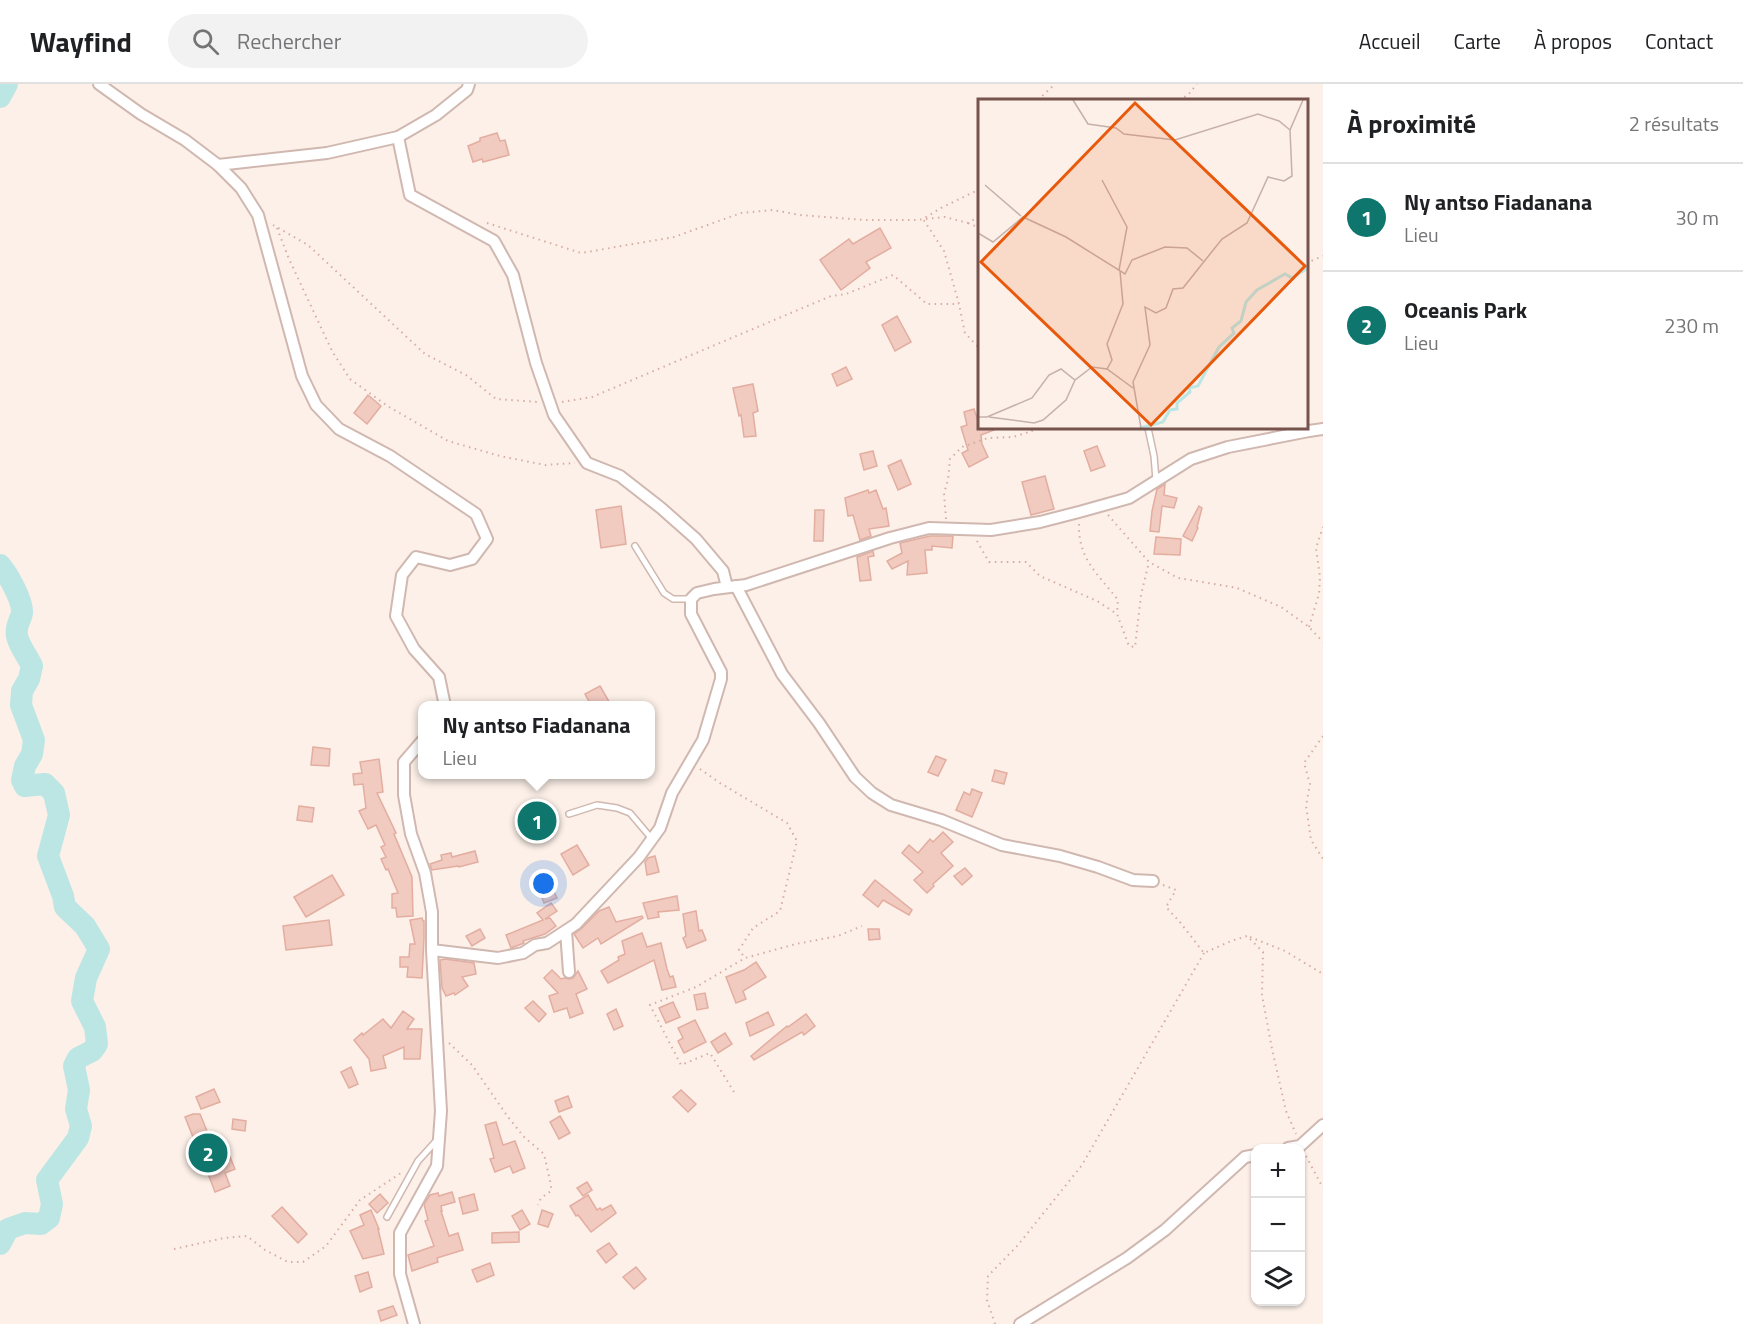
<!DOCTYPE html>
<html lang="fr">
<head>
<meta charset="utf-8">
<style>
	:root { --surface:#fff; --page:#f2f2f2; --text:#202124; --muted:#757577; --line:#e0e0e0; --accent:#0f766e }
	body { margin:0; font-family:"Titillium Web",sans-serif; background:var(--page); color:var(--text) }
	.controls { position:absolute; right:18px; bottom:18px; display:grid; overflow:hidden; border-radius:12px; box-shadow:0 2px 4px #0004 }
	.controls button { width:54px; height:54px; display:grid; place-items:center; padding:0; border:0; border-bottom:2px solid var(--line); background:var(--surface); color:var(--text); font:30px sans-serif }
	.you { position:absolute; left:544px; top:800px; width:21px; height:21px; margin:-15px; border:4px solid #fff; border-radius:50%; background:#1a73e8; box-shadow:0 0 0 9px #1a73e833 }
	.badge { display:grid; place-items:center; width:39px; height:39px; border-radius:50%; background:var(--accent); color:#fff; font-size:20px; font-weight:700 }
	.pin { position:absolute; translate:-50% -50%; border:3px solid #fff; box-shadow:0 2px 6px #0006 }
	.popup { position:absolute; left:418px; top:617px; width:237px; height:78px; box-sizing:border-box; display:grid; place-content:center; border-radius:12px; background:var(--surface); filter:drop-shadow(0 2px 4px #0005); font-size:20px; white-space:nowrap; color:var(--muted) }
	.popup b { font-size:22px; color:var(--text) }
	.popup::after { content:''; position:absolute; left:50%; top:100%; margin-left:-12px; border:12px solid transparent; border-top-color:var(--surface) }
	.list { margin:0; padding:0; list-style:none }
	h2 { display:flex; justify-content:space-between; align-items:center; height:78px; margin:0; padding:0 24px; font-size:26px }
	h2 small { font-size:20px; font-weight:400; color:var(--muted) }
	.list li { display:grid; grid-template-columns:39px 1fr auto; gap:18px; align-items:center; box-sizing:border-box; height:108px; padding:0 24px; border-top:2px solid var(--line) }
	.list b { display:block; font-size:22px; white-space:nowrap }
	.list p { margin:0; font-size:20px; white-space:nowrap; color:var(--muted) }
	.list em { font-size:20px; font-style:normal; color:var(--muted) }
	.icon { flex:none; width:33px; height:33px; fill:none; stroke:currentColor; stroke-width:2; stroke-linecap:round; stroke-linejoin:round }
	.map { position:relative; flex:none; width:1323px; height:1240px; overflow:hidden }
	header { display:flex; align-items:center; gap:36px; box-sizing:border-box; height:84px; padding:0 30px; background:var(--surface); border-bottom:2px solid var(--line) }
	header strong { font-size:28px }
	nav { display:flex; gap:33px; margin-inline-start:auto; font-size:21px }
	.search { width:420px; height:54px; background:var(--page); display:flex; align-items:center; gap:15px; box-sizing:border-box; padding:0 21px; border-radius:33px; color:var(--muted); font-size:22px }
	main { display:flex }
	aside { flex:1; background:var(--surface) }
	.map>svg:first-child { display:block }
</style>
</head>
<body>
<header>
<strong>Wayfind</strong>
<div class="search"><svg class="icon" aria-label="search" viewBox="0 0 24 24"><circle cx="10" cy="10" r="6"/><path d="M15 15l6 6"/></svg>Rechercher</div>
<nav><a>Accueil</a><a>Carte</a><a>À propos</a><a>Contact</a></nav>
</header>
<main>
<div class="map">
<svg width="1323" height="1240" viewBox="0 0 1323 1240">
	<rect width="100%" height="100%" fill="#fcf0e8"/>
	<g fill="none" stroke-linecap="round" stroke-linejoin="round">
		<g stroke="#bce6e4" stroke-width="22">
			<path d="M0,13L7,0"/>
			<path d="M0,481C8,490 23,517 22,529C20,538 15,542 17,552C19,562 28,573 32,582L29,595L22,607L21,621L34,656L32,670L25,682L22,696L25,702L45,700L54,709L59,731L48,772L63,812L65,823L85,842L99,865L86,894L82,917L95,943L97,960L92,967L78,974L74,982L79,1006L76,1025L81,1042L78,1054L47,1096L52,1120L49,1134L41,1140L25,1139L8,1145L0,1160"/>
		</g>
	</g>
	<g fill="#f1cac0" stroke="#e3ada0" stroke-width="1.5">
		<path d="M497,49L500,57L505,56L509,71L483,78L482,75L473,78L468,62L480,57V54Z"/>
		<path d="M880,144L891,164L866,178L870,184L841,206L820,176L849,155L853,160Z"/>
		<path d="M897,232L911,258L895,267L882,241Z"/>
		<path d="M846,283L852,295L837,302L832,290Z"/>
		<path d="M753,300L758,327L753,329L756,352L744,353L741,331L739,332L733,304Z"/>
		<path d="M368,311L381,322L367,340L354,329Z"/>
		<path d="M974,325L978,337L980,336V344H999L981,351L982,360L988,373L969,383L962,369L968,366L961,343L967,341L964,328Z"/>
		<path d="M1097,362L1105,382L1091,387L1084,367Z"/>
		<path d="M873,367L877,382L864,386L860,370Z"/>
		<path d="M901,376L911,400L898,406L888,382Z"/>
		<path d="M1045,392L1054,425L1031,431L1022,398Z"/>
		<path d="M1165,400L1164,411L1177,414L1174,424L1162,422L1159,448L1150,447L1152,427L1157,405Z"/>
		<path d="M868,406L869,409L876,406L883,425L886,424L889,442L869,445L871,452L860,456L853,431L848,432L845,414Z"/>
		<path d="M621,422L626,460L601,464L596,426Z"/>
		<path d="M1199,422L1202,424L1197,443L1198,444L1192,457L1183,452Z"/>
		<path d="M815,426H824L823,457H814Z"/>
		<path d="M930,452H953L952,464L932,462V466H925L927,489L907,491L908,477L892,485L887,477L902,469L900,459Z"/>
		<path d="M1156,453L1181,455L1180,471L1154,470Z"/>
		<path d="M873,467L874,472L868,473L871,496L860,497L857,473Z"/>
		<path d="M600,602L611,621H591L585,610Z"/>
		<path d="M313,663L330,665L329,682L311,681Z"/>
		<path d="M936,672L946,676L938,692L928,688Z"/>
		<path d="M379,675L383,708L377,709L396,749L394,750L412,793L413,832L397,833L396,824H392V810L398,809L388,785L386,786L381,775L386,773L381,763L385,761L376,741L368,745L359,727L366,724L363,700L354,701L353,690L362,689L360,678Z"/>
		<path d="M995,686L1007,689L1004,700L992,697Z"/>
		<path d="M972,705L982,709L972,733L956,726L964,708L970,711Z"/>
		<path d="M299,722L314,724L312,738L297,736Z"/>
		<path d="M542,726L546,743L531,747L528,730Z"/>
		<path d="M943,748L953,758L941,769L953,782L933,800L934,802L927,809L914,796L923,788L902,769L909,761L918,769L930,755L933,758Z"/>
		<path d="M577,761L589,781L573,791L561,770Z"/>
		<path d="M475,767L478,778L459,783L458,782L432,786L430,780L442,776L441,771L451,769L452,773Z"/>
		<path d="M655,772L659,788L647,791L645,778L648,774Z"/>
		<path d="M965,784L972,792L962,801L954,792Z"/>
		<path d="M332,791L344,811L306,833L294,813Z"/>
		<path d="M875,796L912,826L909,831L883,816L878,823L863,811Z"/>
		<path d="M550,798L557,814L544,819L538,803Z"/>
		<path d="M677,812L679,826L658,828L659,833L648,835L643,819Z"/>
		<path d="M551,819L557,827L545,835L550,834L556,842L545,850L523,857L524,859L511,864L506,851L543,836L537,829Z"/>
		<path d="M609,823L616,838L642,832L643,834L601,860L598,854L583,864L574,850L581,845L599,827Z"/>
		<path d="M696,827L699,847L702,846L706,856L687,864L683,854L686,852L683,830Z"/>
		<path d="M422,834L423,837H424V854L422,894L407,893L408,883H400V873H409L410,860H415L410,836Z"/>
		<path d="M329,836L332,861L286,866L283,842Z"/>
		<path d="M480,845L485,854L472,862L466,852Z"/>
		<path d="M868,845H879L880,855L869,856Z"/>
		<path d="M642,849L647,863L661,859L667,885L670,893L673,892L676,903L662,906L654,876L608,899L601,887L619,876L618,873L625,870L622,857Z"/>
		<path d="M445,875L474,879L476,890L462,893L468,902L455,911L454,909L446,912L442,904L440,876Z"/>
		<path d="M756,878L766,893L743,907L746,915L736,919L726,893L744,886Z"/>
		<path d="M552,886L561,895L564,894L569,895L573,894L578,887L587,905L576,910L583,929L570,934L567,924L554,928L549,912L558,909L544,894Z"/>
		<path d="M705,909L708,924L697,926L694,911Z"/>
		<path d="M533,917L546,930L539,938L525,924Z"/>
		<path d="M673,918L680,933L666,939L659,924Z"/>
		<path d="M616,925L623,942L614,946L607,930Z"/>
		<path d="M403,927L414,935L407,945H422L420,975H404V963L383,972L386,984L371,987L369,975L354,956L362,949L363,951L383,935L391,944Z"/>
		<path d="M768,928L774,941L750,952L746,939Z"/>
		<path d="M806,930L815,942L804,951L802,948L754,976L751,972L787,942L788,943Z"/>
		<path d="M695,936L706,958L684,969L678,957L683,954L678,944Z"/>
		<path d="M725,949L732,960L718,969L711,958Z"/>
		<path d="M351,983L358,1000L349,1004L341,988Z"/>
		<path d="M214,1005L220,1018L201,1025L196,1013Z"/>
		<path d="M681,1006L696,1020L688,1028L673,1013Z"/>
		<path d="M568,1012L572,1023L559,1028L555,1017Z"/>
		<path d="M193,1030H200L207,1047L193,1053L185,1033Z"/>
		<path d="M560,1032L570,1049L559,1055L550,1038Z"/>
		<path d="M233,1035L246,1037L245,1047L232,1045Z"/>
		<path d="M496,1038L503,1061L515,1057L525,1084L513,1089L510,1082L495,1088L490,1075L494,1074L485,1041Z"/>
		<path d="M219,1073L220,1076L230,1073L235,1085L225,1089L230,1102L215,1108L204,1079Z"/>
		<path d="M587,1098L592,1106L583,1112L577,1104Z"/>
		<path d="M452,1108L455,1118L441,1122L442,1127H441L449,1152L458,1149L463,1166L437,1174L438,1178L412,1187L408,1171L434,1162L425,1137L428,1136L424,1120L430,1111L438,1109L439,1112Z"/>
		<path d="M380,1110L388,1119L377,1129L369,1120Z"/>
		<path d="M474,1110L478,1126L463,1130L459,1114Z"/>
		<path d="M588,1111L597,1126L600,1124L602,1126L611,1121L616,1129L591,1148L578,1131L576,1132L570,1122Z"/>
		<path d="M282,1123L307,1150L298,1159L272,1132Z"/>
		<path d="M371,1126L379,1145H378L384,1170L363,1175L350,1147L364,1141L360,1131Z"/>
		<path d="M522,1126L530,1140L520,1146L512,1132Z"/>
		<path d="M542,1126L553,1130L548,1143L538,1140Z"/>
		<path d="M519,1148V1158L492,1159V1149Z"/>
		<path d="M609,1159L617,1170L606,1179L597,1167Z"/>
		<path d="M490,1179L494,1191L477,1198L472,1186Z"/>
		<path d="M636,1183L646,1195L634,1205L623,1193Z"/>
		<path d="M368,1188L372,1203L360,1208L355,1192Z"/>
		<path d="M393,1222L397,1231L381,1237L378,1227Z"/>
	</g>
	<g fill="none" stroke-linecap="round" stroke-linejoin="round">
		<defs>
			<g id="lane">
				<path d="M1148,344L1154,372L1156,396"/>
				<path d="M635,462L664,509L673,515H691"/>
				<path d="M569,730L597,721L617,724L630,729L652,755"/>
				<path d="M387,1133L418,1077L437,1056"/>
			</g>
			<g id="street">
				<path d="M99,0L141,30L185,56L218,81L241,104L258,131L302,292L316,321L339,345L390,372L476,430L487,455L472,475L450,481L416,473L402,491L396,532L414,565L439,593L445,622"/>
				<path d="M398,53L410,111L494,157L513,191L536,279L554,331L587,379L620,392L661,424L696,455L723,487L727,503"/>
				<path d="M218,81L327,69L398,53L436,31L467,6L469,0"/>
				<path d="M736,502L782,590L819,639L855,693L872,709L891,721L941,736L1002,761L1060,772L1098,783L1133,796L1153,797"/>
				<path d="M566,847L569,888"/>
				<path d="M432,866L498,874L523,869L535,861L547,859L576,840L639,773L660,744L672,709L703,656L721,595V588L691,530V515L697,509L714,505L746,501L890,454L929,444L991,446L1040,438L1079,428L1129,414L1191,375L1228,363L1309,347L1323,345"/>
				<path d="M1288,1064L1300,1062L1323,1041"/>
				<path d="M414,1240L400,1190V1149L437,1082L441,1027L432,866V828L425,789L411,750L404,711V678L423,656"/>
				<path d="M1020,1240L1127,1174L1165,1146L1245,1073L1256,1071"/>
			</g>
		</defs>
		<use href="#lane" stroke="#d0b8b0" stroke-width="8"/>
		<use href="#street" stroke="#d0b8b0" stroke-width="14"/>
		<g stroke="#d6ada2" stroke-width="2" stroke-dasharray="1.5 4.5" stroke-linecap="butt">
			<path d="M1038,16L1055,0"/>
			<path d="M1179,16L1188,11L1197,0"/>
			<path d="M980,105L941,124L923,135L944,167L959,220L965,249L980,265"/>
			<path d="M487,139L581,169L674,153L741,129L773,126L800,131L864,136H916L945,133L968,139L980,132"/>
			<path d="M968,139L980,144"/>
			<path d="M273,141L308,161L425,270L466,291L496,315L538,318"/>
			<path d="M277,144L289,175L332,267L350,295L389,323L448,357L500,372L545,381L575,379"/>
			<path d="M1306,179L1323,172"/>
			<path d="M562,318L592,313L831,212L846,210L893,191L927,220H959"/>
			<path d="M1108,431L1149,478L1178,494L1237,504L1281,523L1309,543L1323,558"/>
			<path d="M946,435L944,409L948,396L950,375L962,363L988,354L1013,353L1032,347L1030,344"/>
			<path d="M1079,440C1078,475 1098,490 1118,516L1117,530"/>
			<path d="M977,457L989,478H1026L1040,492L1097,517L1117,530L1129,562L1135,563L1141,511L1149,478"/>
			<path d="M1309,543L1319,510L1320,493L1316,464L1323,443"/>
			<path d="M1323,652L1304,679L1310,700L1306,722L1311,756L1323,775"/>
			<path d="M700,685L720,699L787,739L797,757L780,827L753,844L739,866L745,874L796,860L838,852L862,842"/>
			<path d="M1163,801L1176,806L1166,823L1179,837L1204,869L1231,857L1247,852L1263,868L1262,911L1272,965L1286,1027L1296,1050"/>
			<path d="M1250,853L1285,867L1323,890"/>
			<path d="M449,959L472,981L508,1033L524,1053L544,1070L551,1101V1107L541,1114L538,1121"/>
			<path d="M734,1008L710,969L681,981L650,921L696,903L745,874"/>
			<path d="M1306,1072L1323,1104"/>
			<path d="M174,1165L224,1154L247,1152L265,1166L288,1178H303L326,1162L360,1116L401,1089"/>
			<path d="M995,1240L987,1216L988,1192L1018,1161L1082,1081L1204,869"/>
		</g>
		<use href="#lane" stroke="#fff" stroke-width="5"/>
		<use href="#street" stroke="#fff" stroke-width="10"/>
	</g>
	<g transform="translate(978 15)">
		<rect width="330" height="330" fill="#fcf0e8"/>
		<path fill="none" stroke="#bce6e4" stroke-width="3" d="M162,329L185,323L192,311L199,310V304L212,293L211,289L220,287L241,248L256,234L254,229L263,222L268,203L279,191L307,175L314,179L330,169"/>
		<path fill="none" stroke="#c6b1aa" stroke-width="1.5" d="M95,1L110,25L138,29L146,35L197,41L280,15L301,22L312,31M124,81L149,128L141,171M7,86L43,117M0,134L15,143L45,118L88,138L147,175L154,161L187,148L209,149L225,162M129,270L134,261L129,245L145,205L142,172M0,318H9L54,299L71,276L83,270L97,281L114,268L129,270L155,289M11,318L56,324L65,321L88,301L97,281M163,329L155,283L172,246L167,208L178,214L188,209L195,190L205,189L244,140L269,124L290,78L306,82L314,77L312,31L325,1"/>
		<path fill="#e8590c" fill-opacity="0.15" stroke="#e8590c" stroke-width="3" d="M157,4L327,167L173,326L3,163Z"/>
		<rect width="330" height="330" fill="none" stroke="#76534c" stroke-width="3"/>
	</g>
</svg>
<div class="controls">
<button>+</button>
<button>−</button>
<button><svg class="icon" aria-label="layers" viewBox="0 0 24 24"><path d="M12 4l9 5-9 5-9-5zM3 14l9 5 9-5"/></svg></button>
</div>
<div class="you"></div>
<div class="pin badge" style="left:537px;top:737px">1</div>
<div class="popup"><b>Ny antso Fiadanana</b>Lieu</div>
<div class="pin badge" style="left:208px;top:1069px">2</div>
</div>
<aside>
<h2>À proximité<small>2 résultats</small></h2>
<ul class="list">
<li><span class="badge">1</span><div><b>Ny antso Fiadanana</b><p>Lieu</p></div><em>30 m</em></li>
<li><span class="badge">2</span><div><b>Oceanis Park</b><p>Lieu</p></div><em>230 m</em></li>
</ul>
</aside>
</main>
</body>
</html>
